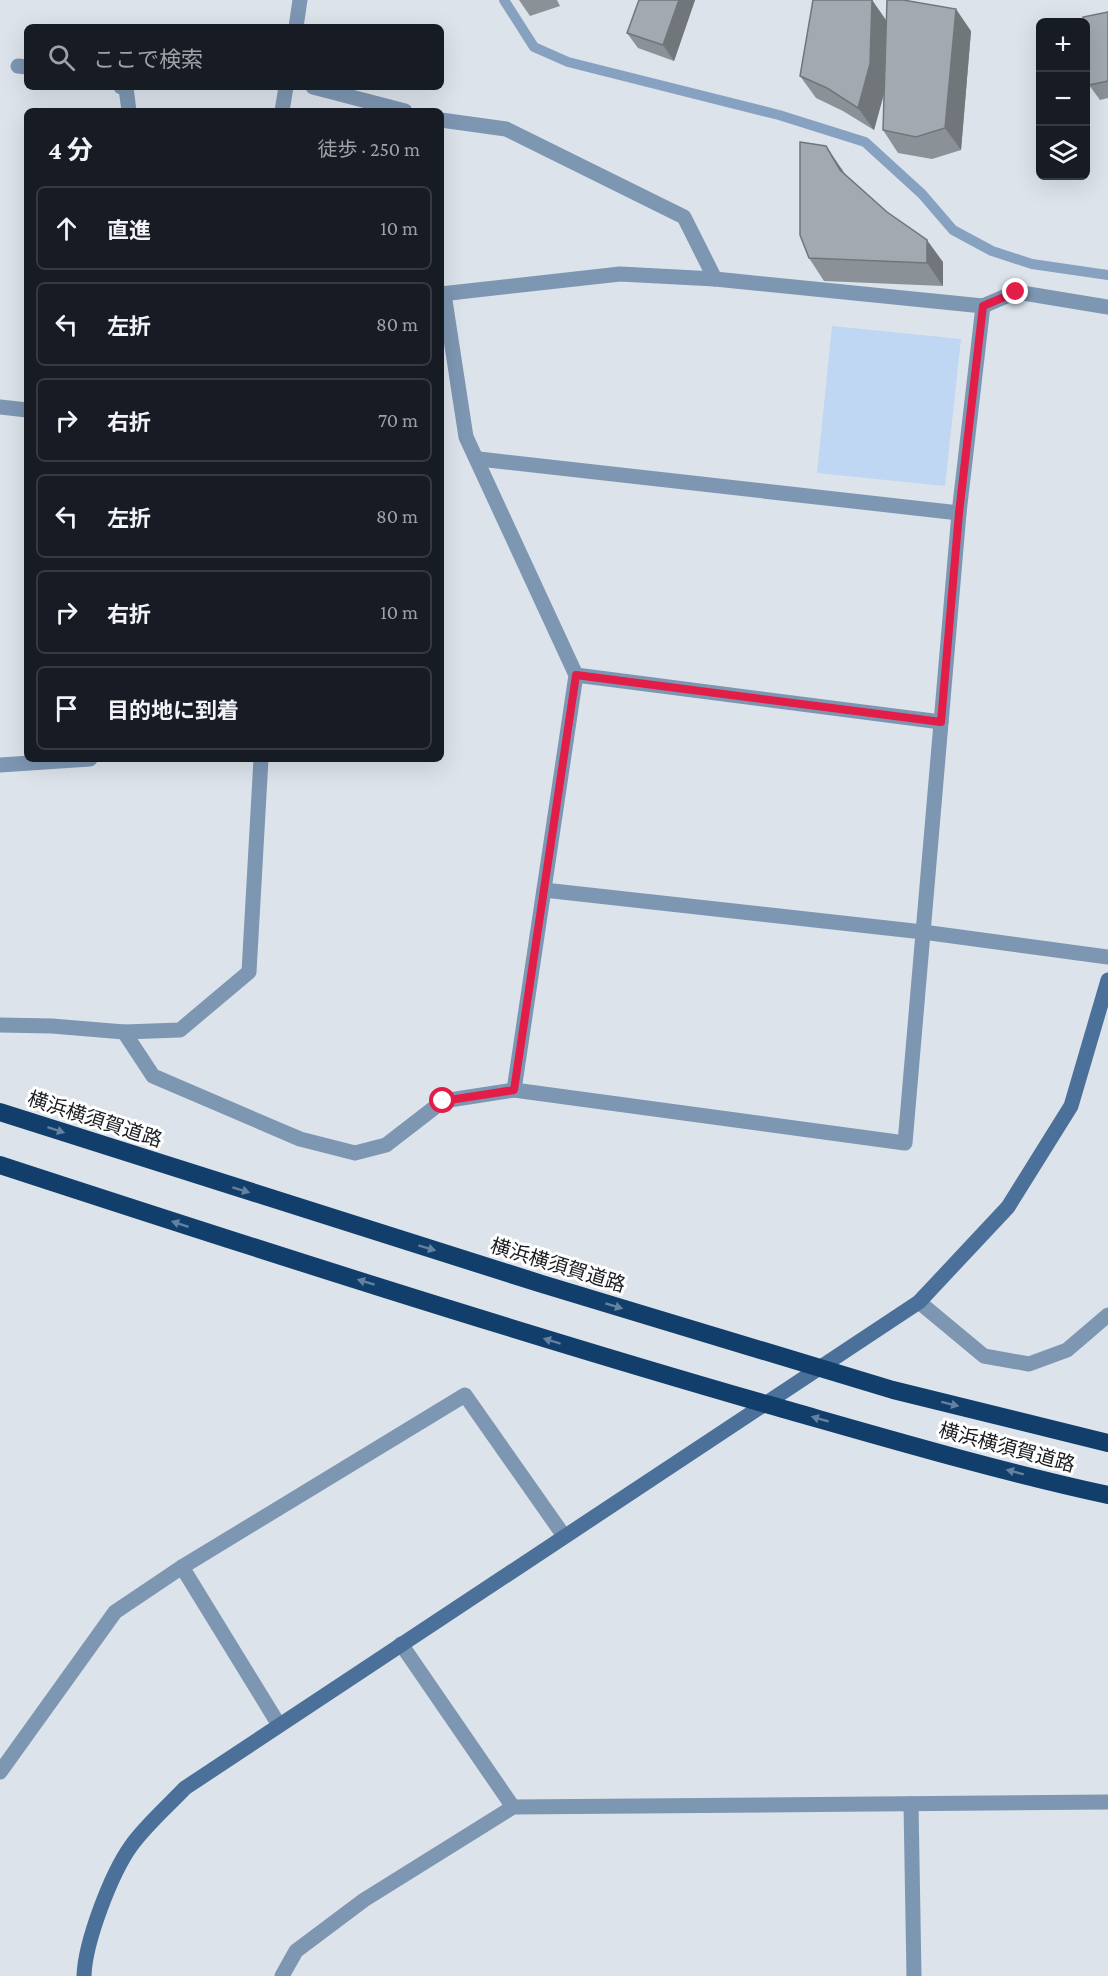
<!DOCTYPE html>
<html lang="ja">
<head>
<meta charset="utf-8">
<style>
	:root { --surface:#171b24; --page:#20242c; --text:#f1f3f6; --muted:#9ea1a6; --line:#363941 }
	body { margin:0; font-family:"Crimson Pro","Noto Sans JP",serif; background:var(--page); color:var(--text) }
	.controls { position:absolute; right:18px; top:18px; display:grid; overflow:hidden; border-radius:9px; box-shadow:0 6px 24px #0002 }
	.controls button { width:54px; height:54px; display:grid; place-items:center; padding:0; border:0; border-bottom:2px solid var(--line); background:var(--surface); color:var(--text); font:30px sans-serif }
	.stop { position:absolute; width:18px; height:18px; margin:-14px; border:4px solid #e11d48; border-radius:50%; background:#fff }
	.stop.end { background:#e11d48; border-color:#fff; box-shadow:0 2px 6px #0008 }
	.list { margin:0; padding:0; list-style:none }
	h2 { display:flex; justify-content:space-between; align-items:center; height:78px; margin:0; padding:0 24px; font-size:26px }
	h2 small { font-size:20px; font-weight:400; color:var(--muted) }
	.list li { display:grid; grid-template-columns:39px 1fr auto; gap:18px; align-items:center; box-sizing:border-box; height:84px; margin:0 12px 12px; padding:0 12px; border:2px solid var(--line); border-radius:9px }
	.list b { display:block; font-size:22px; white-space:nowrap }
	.list em { font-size:20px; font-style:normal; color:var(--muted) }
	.icon { flex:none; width:33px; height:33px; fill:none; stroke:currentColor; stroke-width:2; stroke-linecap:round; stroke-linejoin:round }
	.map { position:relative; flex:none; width:1108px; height:1976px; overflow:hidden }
	.search { position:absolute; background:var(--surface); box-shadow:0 6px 24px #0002; left:24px; top:24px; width:420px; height:66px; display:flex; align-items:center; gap:15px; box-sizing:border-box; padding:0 21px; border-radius:9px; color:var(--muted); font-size:22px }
	.panel { position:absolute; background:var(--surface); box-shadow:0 6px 24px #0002; left:24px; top:108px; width:420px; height:654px; border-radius:9px }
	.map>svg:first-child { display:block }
</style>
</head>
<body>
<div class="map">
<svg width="1108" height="1976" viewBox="0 0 1108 1976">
	<rect width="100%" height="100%" fill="#dce3eb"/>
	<path fill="#bfd7f3" d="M832,326L961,339L945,486L817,473Z"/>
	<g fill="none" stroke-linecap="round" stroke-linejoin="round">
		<path stroke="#87a2c1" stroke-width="10" d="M504,0L534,47L568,62L779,115L865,142L922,194L953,230L992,251L1032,264L1108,275"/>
		<g stroke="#7d96b2" stroke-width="15">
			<path d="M296,27L300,0"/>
			<path d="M18,66L27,67"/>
			<path d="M121,87L126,88L129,111"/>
			<path d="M313,87L405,111"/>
			<path d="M282,111L286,87"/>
			<path d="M441,120L506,129L684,217L715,279"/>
			<path d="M441,294L620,274L715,279L983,306L1016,292L1108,307"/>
			<path d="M444,294L466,437L576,675L514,1090"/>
			<path d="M0,407L27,410"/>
			<path d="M479,459L959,513"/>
			<path d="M576,675L941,722"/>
			<path d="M0,765L90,759"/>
			<path d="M544,890L923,932L1108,957"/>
			<path d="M0,1025L52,1026L124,1032L180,1030L249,972L261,759"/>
			<path d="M124,1032L153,1076L300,1139L355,1153L386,1145L443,1101L514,1090L905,1143L959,513L983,306"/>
			<path d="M919,1302L984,1356L1029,1364L1067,1350L1108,1315"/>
			<path d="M182,1567L279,1725"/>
			<path d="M401,1644L513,1807"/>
			<path d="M0,1772L115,1612L182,1567L465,1395L564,1536"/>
			<path d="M911,1804L914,1976"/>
			<path d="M282,1976L296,1951L364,1900L513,1807L1108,1802"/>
		</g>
		<path stroke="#4b7099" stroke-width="15" d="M84,1976C85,1942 111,1874 131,1846C146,1825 168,1806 185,1788L919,1302L1008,1207L1071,1106L1108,980"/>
		<g stroke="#113e6b" stroke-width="18">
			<path d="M0,1112L542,1284L893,1390L1108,1443"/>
			<path d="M0,1165C254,1248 509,1330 766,1404C879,1436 993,1470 1108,1495"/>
		</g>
	</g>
	<g fill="#8b9197">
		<path d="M519,0H557L560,6L530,16Z"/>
		<path d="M639,0H695L674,61L638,48L627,33Z"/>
		<path d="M872,0L886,20L971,31L961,150L932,159L898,153L883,130L884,94L874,130L843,111L816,98L800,76Z"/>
		<path d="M1108,12V98L1100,100L1089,85Z"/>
		<path d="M841,168L845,174L943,262V286L824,281L809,258Z"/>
	</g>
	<g fill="#71767b">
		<path d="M679,0H695L674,61L663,45Z"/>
		<path d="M872,0L887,22L886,86L874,130L858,108Z"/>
		<path d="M956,9L971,31L961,150L945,128Z"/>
		<path d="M826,146L841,168L855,192L840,170Z"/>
		<path d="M927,240L943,262V286L927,263Z"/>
	</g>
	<g fill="#a2a9b0" stroke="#71767b" stroke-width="1.5">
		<path d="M639,0H679L663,45L627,33Z"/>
		<path d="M813,0H872L870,64L858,108L827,88L800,76Z"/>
		<path d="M887,0H903L956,9L945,128L916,137L883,130Z"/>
		<path d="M1108,12V81L1089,85L1086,46V22H1083V17Z"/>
		<path d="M800,142L826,146L840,170L887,212L927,240V263L809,258L800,235Z"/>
	</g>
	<defs><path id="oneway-solid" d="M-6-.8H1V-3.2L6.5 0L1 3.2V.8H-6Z" transform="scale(1.5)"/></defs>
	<g fill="#64829f">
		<use href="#oneway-solid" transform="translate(56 1130) rotate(18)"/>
		<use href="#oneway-solid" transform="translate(241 1190) rotate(17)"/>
		<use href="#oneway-solid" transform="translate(180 1224) rotate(-162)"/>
		<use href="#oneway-solid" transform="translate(427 1248) rotate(17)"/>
		<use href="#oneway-solid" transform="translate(366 1282) rotate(-163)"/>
		<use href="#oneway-solid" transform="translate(614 1306) rotate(17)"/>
		<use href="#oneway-solid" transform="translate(552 1341) rotate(-163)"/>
		<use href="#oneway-solid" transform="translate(950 1404) rotate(14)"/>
		<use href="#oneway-solid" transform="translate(820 1419) rotate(-164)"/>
		<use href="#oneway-solid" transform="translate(1015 1472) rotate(-165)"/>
	</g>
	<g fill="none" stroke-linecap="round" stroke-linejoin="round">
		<path stroke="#e11d48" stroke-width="8" d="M443,1101L514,1090L576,675L941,722L959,513L983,306L1016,292"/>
	</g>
	<g text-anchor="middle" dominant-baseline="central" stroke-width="6" stroke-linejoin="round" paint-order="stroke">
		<g font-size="20" fill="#1a1c1f" stroke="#fff">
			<text transform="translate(95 1119) rotate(18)">横浜横須賀道路</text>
			<text transform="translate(558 1265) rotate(17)">横浜横須賀道路</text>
			<text transform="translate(1007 1447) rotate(15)">横浜横須賀道路</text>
		</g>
	</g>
</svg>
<div class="controls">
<button>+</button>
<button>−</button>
<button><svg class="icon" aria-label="layers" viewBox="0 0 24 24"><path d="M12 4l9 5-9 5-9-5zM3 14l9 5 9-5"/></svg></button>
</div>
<div class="stop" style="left:443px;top:1101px"></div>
<div class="stop end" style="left:1016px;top:292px"></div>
<div class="search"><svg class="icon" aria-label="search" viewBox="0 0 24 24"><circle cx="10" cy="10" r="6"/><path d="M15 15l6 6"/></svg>ここで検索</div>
<section class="panel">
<h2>4 分<small>徒歩 · 250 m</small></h2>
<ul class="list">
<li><svg class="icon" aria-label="ahead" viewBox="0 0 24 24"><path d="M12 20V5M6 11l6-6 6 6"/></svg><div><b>直進</b></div><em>10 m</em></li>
<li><svg class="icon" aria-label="left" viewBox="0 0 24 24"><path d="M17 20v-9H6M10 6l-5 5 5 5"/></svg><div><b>左折</b></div><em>80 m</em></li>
<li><svg class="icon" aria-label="right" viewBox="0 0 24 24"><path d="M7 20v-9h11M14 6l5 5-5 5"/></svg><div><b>右折</b></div><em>70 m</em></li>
<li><svg class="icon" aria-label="left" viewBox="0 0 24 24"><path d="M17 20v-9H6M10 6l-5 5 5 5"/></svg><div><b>左折</b></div><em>80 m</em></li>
<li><svg class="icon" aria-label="right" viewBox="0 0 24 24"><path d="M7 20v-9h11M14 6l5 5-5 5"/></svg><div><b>右折</b></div><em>10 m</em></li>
<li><svg class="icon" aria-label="arrive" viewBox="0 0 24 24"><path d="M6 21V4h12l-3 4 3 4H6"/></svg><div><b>目的地に到着</b></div></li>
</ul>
</section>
</div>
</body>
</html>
